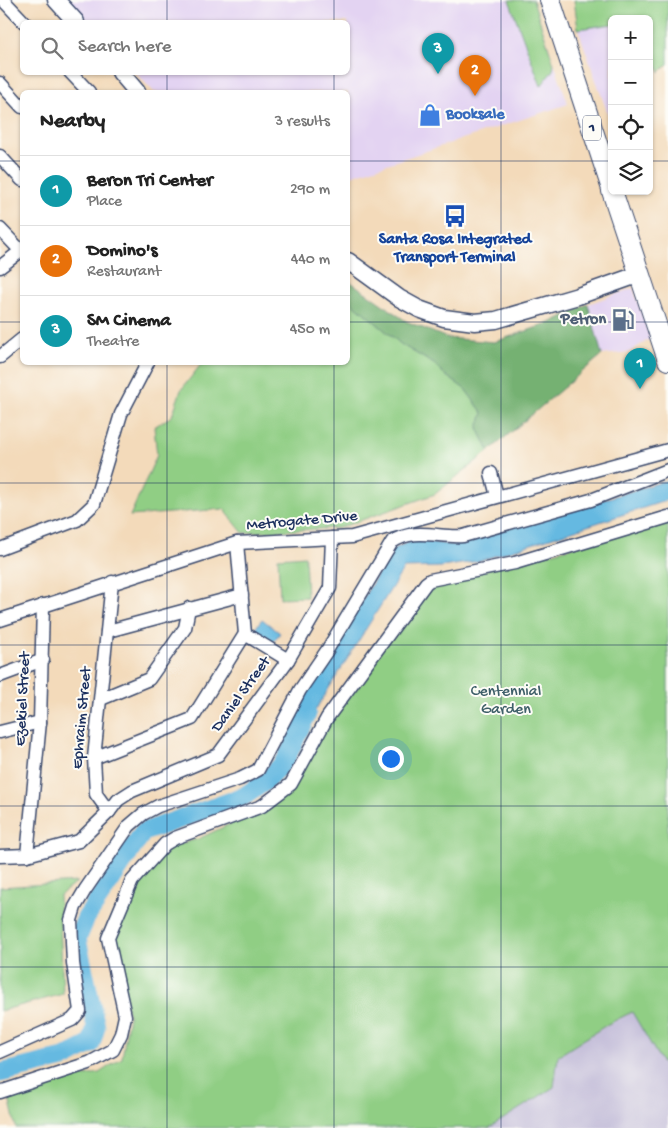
<!DOCTYPE html>
<html lang="en">
<head>
<meta charset="utf-8">
<style>
	:root { --surface:#fff; --page:#f2f2f2; --text:#222; --muted:#767676; --line:#e0e0e0; --accent:#d1495b }
	body { margin:0; font-family:"Gochi Hand",sans-serif; background:var(--page); color:var(--text) }
	.controls { position:absolute; right:15px; top:15px; display:grid; overflow:hidden; border-radius:8px; box-shadow:0 1px 4px #0004 }
	.controls button { width:45px; height:45px; display:grid; place-items:center; padding:0; border:0; border-bottom:1px solid var(--line); background:var(--surface); color:var(--text); font:25px sans-serif }
	.you { position:absolute; left:390px; top:758px; width:18px; height:18px; margin:-12px; border:4px solid #fff; border-radius:50%; background:#1a73e8; box-shadow:0 0 0 8px #1a73e833 }
	.badge { display:grid; place-items:center; width:32px; height:32px; border-radius:50%; background:var(--accent); color:#fff; font-size:16px; font-weight:700 }
	.pin { position:absolute; translate:-50% -41px; filter:drop-shadow(0 1px 2px #0008) }
	.pin::after { content:''; position:absolute; top:26px; width:18px; height:15px; background:inherit; clip-path:polygon(0 0,100% 0,50% 100%) }
	.list { margin:0; padding:0; list-style:none }
	h2 { display:flex; justify-content:space-between; align-items:center; height:65px; margin:0; padding:0 20px; font-size:21px }
	h2 small { font-size:16px; font-weight:400; color:var(--muted) }
	.list li { display:grid; grid-template-columns:32px 1fr auto; gap:15px; align-items:center; box-sizing:border-box; height:70px; padding:0 20px; border-top:1px solid var(--line) }
	.list b { display:block; font-size:19px; white-space:nowrap }
	.list p { margin:0; font-size:16px; white-space:nowrap; color:var(--muted) }
	.list em { font-size:16px; font-style:normal; color:var(--muted) }
	.icon { flex:none; width:28px; height:28px; fill:none; stroke:currentColor; stroke-width:2; stroke-linecap:round; stroke-linejoin:round }
	.map { position:relative; flex:none; width:668px; height:1128px; overflow:hidden }
	.search { position:absolute; background:var(--surface); box-shadow:0 1px 4px #0004; left:20px; top:20px; width:330px; height:55px; display:flex; align-items:center; gap:12px; box-sizing:border-box; padding:0 18px; border-radius:8px; color:var(--muted); font-size:19px }
	.panel { position:absolute; background:var(--surface); box-shadow:0 1px 4px #0004; left:20px; top:90px; width:330px; height:275px; border-radius:8px }
	.map>svg:first-child { display:block }
</style>
</head>
<body>
<div class="map">
<svg width="668" height="1128" viewBox="0 0 668 1128">
	<rect width="100%" height="100%" fill="#fdfcf7"/>
	<filter id="ink" filterUnits="userSpaceOnUse"><feTurbulence type="fractalNoise" baseFrequency=".02" numOctaves="2"/><feDisplacementMap in="SourceGraphic" scale="10" xChannelSelector="R" yChannelSelector="G"/><feConvolveMatrix kernelMatrix="1 2 1 2 8 2 1 2 1" color-interpolation-filters="sRGB"/></filter>
	<filter id="wash" filterUnits="userSpaceOnUse"><feTurbulence type="fractalNoise" baseFrequency=".0096" numOctaves="4" result="noise"/><feDisplacementMap in="SourceGraphic" scale="20" xChannelSelector="R" yChannelSelector="G"/><feGaussianBlur stdDeviation="1.12" result="paint"/><feColorMatrix in="noise" values="0 0 0 0 0 0 0 0 0 0 0 0 0 0 0 0 0 1.4 0 .05"/><feComposite in="paint" operator="in"/></filter>
	<g filter="url(#wash)">
		<rect width="100%" height="100%" fill="#f3daba"/>
		<g fill="#e3d3f2">
			<path d="M67,0H533L568,104L348,177V92H154L136,73L348,72V22H88Z"/>
			<path d="M612,24V123H611L578,29Z"/>
			<path d="M633,288L650,339L629,352L602,355L588,304Z"/>
		</g>
		<path fill="#c6c0da" d="M633,1012L662,1063L668,1064V1128H489L554,1087L558,1056L609,1024Z"/>
		<g fill="#90ce84" stroke="#567e71">
			<path d="M509,0H533L554,64L553,70L541,86Z"/>
			<path d="M574,0H668V64L660,72L649,50V19H612V24L578,29Z"/>
			<path d="M348,299L402,345L434,364L445,375L465,389L483,413L478,428L489,451L435,494L339,528L243,533L224,509L130,516L157,455L154,427L172,416L181,390L202,363L348,362Z"/>
			<path d="M668,522V1064L662,1063L632,1012L608,1024L558,1056L554,1087L489,1128H16L8,1093L99,1073L122,1058L129,1016L111,944L136,882L171,846L198,839L264,808L293,785L325,716L428,585Z"/>
			<path d="M305,556L307,597L280,598L278,558Z"/>
			<path d="M77,882L59,896L63,994L0,1011V887Z"/>
		</g>
		<path fill="#74b172" stroke="#487068" d="M348,280L406,321L447,338L494,342L550,323L588,304L602,355L489,451L478,428L483,413L465,389L445,375L434,364L402,345L348,299Z"/>
		<g fill="#65b9e1" stroke="#4074a0">
			<path d="M668,480V500L479,561L442,567L404,568L298,738L286,726L392,550L412,540L453,545Z"/>
			<path d="M262,619L280,633L273,642L255,629Z"/>
		</g>
		<g fill="none" stroke-linecap="round" stroke-linejoin="round">
			<path stroke="#65b9e1" stroke-width="19" d="M0,1073L64,1058L91,1044L96,1027L77,939L86,918L143,832L243,797L266,781L285,761L307,714"/>
		</g>
	</g>
	<g filter="url(#ink)">
		<g fill="none" stroke-linecap="round" stroke-linejoin="round">
			<defs>
				<g id="minor">
					<path d="M3,0L24,22"/>
					<path d="M70,72L89,92"/>
					<path d="M0,83L22,107"/>
					<path d="M0,156L22,180"/>
					<path d="M0,229L21,251"/>
					<path d="M0,267L22,250"/>
					<path d="M0,357L22,339"/>
					<path d="M491,473L497,496"/>
					<path d="M237,543L245,634L288,660"/>
					<path d="M0,549L77,520L94,504L121,414L148,362"/>
					<path d="M0,620L237,543L352,537L668,450"/>
					<path d="M108,631L242,595"/>
					<path d="M0,676L43,660"/>
					<path d="M101,699L149,679L185,628L189,608"/>
					<path d="M0,732L40,722"/>
					<path d="M94,758L192,719L245,634"/>
					<path d="M109,812L118,800L132,791L218,755L288,660L330,588L332,538"/>
					<path d="M27,855L40,722L43,605"/>
					<path d="M0,856L27,855L79,841L109,812L96,794L94,758L112,582"/>
					<path d="M0,1052L72,1020L80,1011L73,963L71,920L75,907L85,890L129,826L143,814L158,806L240,779L258,770L300,690L326,652L392,542C414,527 439,538 463,536L591,500L668,470"/>
					<path d="M0,1092L89,1063L113,1050L121,1034L125,1016L108,938L132,881L165,844L175,838L262,806L291,784L327,718L426,583L430,580L515,563L668,517"/>
				</g>
				<g id="secondary">
					<path d="M56,0L76,22"/>
					<path d="M120,72L137,92"/>
					<path d="M348,261L399,298L419,309L444,318L475,322L496,320L578,296L640,274"/>
				</g>
				<g id="trunk">
					<path d="M550,0L612,189"/>
					<path d="M612,191L668,360"/>
				</g>
			</defs>
			<use href="#minor" stroke="#3b496c" stroke-width="15"/>
			<use href="#secondary" stroke="#3b496c" stroke-width="19"/>
			<use href="#trunk" stroke="#3b496c" stroke-width="22"/>
			<use href="#minor" stroke="#fff" stroke-width="12"/>
			<use href="#secondary" stroke="#fff" stroke-width="16"/>
			<use href="#trunk" stroke="#fff" stroke-width="20"/>
		</g>
	</g>
	<path fill="none" stroke="#1b2f5e" stroke-width="1" stroke-opacity="0.55" d="M167,0V22M334,0V22M501,0V1128M167,72V92M334,72V92M0,161H22M348,161H612M649,161H668M0,322H22M348,322H668M167,362V1128M334,362V1128M0,483H668M0,645H668M0,806H668M0,967H668"/>
	<defs>
		<symbol id="shop-bare" viewBox="-9 -9 18 18"><path d="M-5-2.5h2.3a2.7 3.5 0 0 1 5.4 0H5L5.5 6h-11ZM-1.5-2.5h3a1.5 2.3 0 0 0-3 0Z" fill="#3f7fe0" stroke="#fdfcf7" stroke-width="2.5" paint-order="stroke"/></symbol>
		<symbol id="bus-bare" viewBox="-9 -9 18 18"><path d="M-5-6H5V4H4V6H2V4H-2V6H-4V4H-5ZM-3.5-4V0h7V-4ZM-3.5 1.2v1.5H-2V1.2ZM2 1.2v1.5H3.5V1.2Z" fill="#1a4fb4" stroke="#fdfcf7" stroke-width="2.5" paint-order="stroke"/></symbol>
		<symbol id="fuel-bare" viewBox="-9 -9 18 18"><path d="M-5.5-6h7V0h2V4h1.3V-2.5L3-4.5l.8-.8L6-3V5H2.5V1h-1V6h-7ZM-4.2-4.7v3.2H.2V-4.7Z" fill="#5c6f8a" stroke="#fdfcf7" stroke-width="2.5" paint-order="stroke"/></symbol>
	</defs>
	<g fill-rule="evenodd">
		<use href="#shop-bare" x="414" y="99" width="32" height="32"/>
		<use href="#bus-bare" x="439" y="200" width="32" height="32"/>
		<use href="#fuel-bare" x="607" y="304" width="32" height="32"/>
	</g>
	<g text-anchor="middle" dominant-baseline="central" stroke-width="4" stroke-linejoin="round" paint-order="stroke">
		<rect fill="#fdfcf7" stroke="#5f6c8c" stroke-width="1" x="583" y="115.5" width="18" height="25" rx="4"/>
		<g font-size="15" font-weight="bold" fill="#1b2f5e">
			<text x="592" y="128">1</text>
		</g>
		<g font-size="16" font-weight="bold" fill="#366cbe" stroke="#fdfcf7" text-anchor="start">
			<text x="446" y="115">Booksale</text>
		</g>
		<g font-size="16" font-weight="bold" fill="#164399" stroke="#fdfcf7">
			<text x="455" y="240">Santa Rosa Integrated<tspan x="455" dy="18">Transport Terminal</tspan></text>
		</g>
		<g font-size="16" font-weight="bold" fill="#4e5e75" stroke="#fdfcf7" text-anchor="end">
			<text x="606" y="320">Petron</text>
		</g>
		<g font-size="16" fill="#1b2f5e" stroke="#fdfcf7">
			<text transform="translate(302 522) rotate(-5)">Metrogate Drive</text>
			<text transform="translate(242 695) rotate(-54)">Daniel Street</text>
			<text transform="translate(24 699) rotate(-87)">Ezekiel Street</text>
			<text transform="translate(83 718) rotate(-85)">Ephraim Street</text>
		</g>
		<g font-size="16" fill="#3e5f69" stroke="#fdfcf7">
			<text x="506" y="692">Centennial<tspan x="506" dy="18">Garden</tspan></text>
		</g>
	</g>
</svg>
<div class="controls">
<button>+</button>
<button>−</button>
<button><svg class="icon" aria-label="locate" viewBox="0 0 24 24"><circle cx="12" cy="12" r="6"/><path d="M12 2v4M12 18v4M2 12h4M18 12h4"/></svg></button>
<button><svg class="icon" aria-label="layers" viewBox="0 0 24 24"><path d="M12 4l9 5-9 5-9-5zM3 14l9 5 9-5"/></svg></button>
</div>
<div class="you"></div>
<div class="pin badge" style="left:640px;top:389px;background:#0f9aa8">1</div>
<div class="pin badge" style="left:475px;top:96px;background:#e8710a">2</div>
<div class="pin badge" style="left:438px;top:74px;background:#0f9aa8">3</div>
<div class="search"><svg class="icon" aria-label="search" viewBox="0 0 24 24"><circle cx="10" cy="10" r="6"/><path d="M15 15l6 6"/></svg>Search here</div>
<section class="panel">
<h2>Nearby<small>3 results</small></h2>
<ul class="list">
<li><span class="badge" style="background:#0f9aa8">1</span><div><b>Beron Tri Center</b><p>Place</p></div><em>290 m</em></li>
<li><span class="badge" style="background:#e8710a">2</span><div><b>Domino's</b><p>Restaurant</p></div><em>440 m</em></li>
<li><span class="badge" style="background:#0f9aa8">3</span><div><b>SM Cinema</b><p>Theatre</p></div><em>450 m</em></li>
</ul>
</section>
</div>
</body>
</html>
